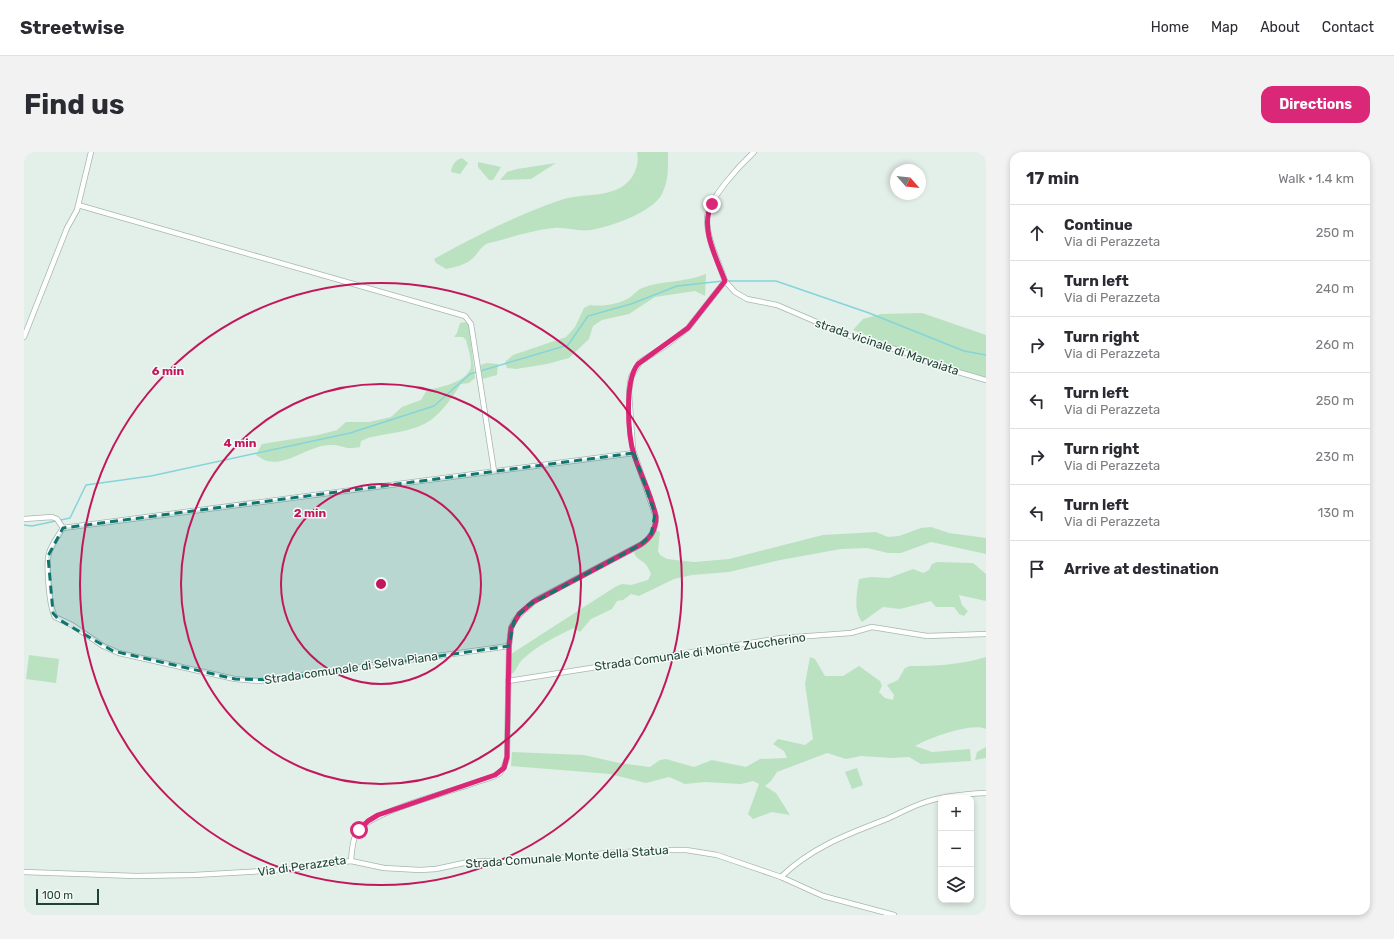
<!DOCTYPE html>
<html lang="en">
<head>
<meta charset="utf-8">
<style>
	:root { --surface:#fff; --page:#f2f2f3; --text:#2b2b33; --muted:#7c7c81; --line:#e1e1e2; --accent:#db2777 }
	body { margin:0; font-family:Rubik,sans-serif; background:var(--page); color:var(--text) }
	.controls { position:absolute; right:12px; bottom:12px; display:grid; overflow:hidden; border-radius:8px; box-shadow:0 2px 6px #0003 }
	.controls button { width:36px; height:36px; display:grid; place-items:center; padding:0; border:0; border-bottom:1px solid var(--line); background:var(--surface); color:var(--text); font:20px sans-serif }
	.compass { position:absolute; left:866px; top:12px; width:36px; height:36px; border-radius:50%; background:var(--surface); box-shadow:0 2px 6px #0003; rotate:117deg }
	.scale { position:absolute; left:12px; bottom:10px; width:63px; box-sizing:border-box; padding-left:4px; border:2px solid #204336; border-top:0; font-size:11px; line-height:14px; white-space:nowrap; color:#204336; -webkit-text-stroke:3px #f4faf7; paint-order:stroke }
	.stop { position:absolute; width:12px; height:12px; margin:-9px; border:3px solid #db2777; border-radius:50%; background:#fff }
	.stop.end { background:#db2777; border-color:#fff; box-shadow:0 1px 4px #0008 }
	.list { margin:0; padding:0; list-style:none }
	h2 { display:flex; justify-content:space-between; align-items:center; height:52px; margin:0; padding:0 16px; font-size:17px }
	h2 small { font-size:13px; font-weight:400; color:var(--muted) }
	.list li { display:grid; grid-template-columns:26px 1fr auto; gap:12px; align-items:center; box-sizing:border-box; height:56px; padding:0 16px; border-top:1px solid var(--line) }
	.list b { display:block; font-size:15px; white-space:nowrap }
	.list p { margin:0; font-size:13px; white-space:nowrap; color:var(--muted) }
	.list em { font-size:13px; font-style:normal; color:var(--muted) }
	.icon { flex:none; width:22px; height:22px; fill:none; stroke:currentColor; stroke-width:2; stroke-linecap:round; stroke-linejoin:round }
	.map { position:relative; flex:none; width:962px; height:763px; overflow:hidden; border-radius:12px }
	header { display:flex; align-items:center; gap:24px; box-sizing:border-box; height:56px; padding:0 20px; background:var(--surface); border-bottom:1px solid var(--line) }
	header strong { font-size:19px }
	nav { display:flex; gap:22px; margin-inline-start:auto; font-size:14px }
	.intro { display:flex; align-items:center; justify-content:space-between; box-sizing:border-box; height:96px; padding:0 24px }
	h1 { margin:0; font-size:28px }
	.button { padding:10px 18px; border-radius:12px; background:var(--accent); color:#fff; font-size:14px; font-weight:700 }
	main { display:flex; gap:24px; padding:0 24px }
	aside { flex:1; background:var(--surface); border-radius:12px; box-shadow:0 2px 6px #0003 }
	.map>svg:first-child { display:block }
</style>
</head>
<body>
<header>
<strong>Streetwise</strong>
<nav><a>Home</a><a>Map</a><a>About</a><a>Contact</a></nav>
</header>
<div class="intro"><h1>Find us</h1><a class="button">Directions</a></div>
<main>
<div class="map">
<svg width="962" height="763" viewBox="0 0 962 763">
	<rect width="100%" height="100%" fill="#e3efe9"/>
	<g fill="#bae2c1">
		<path d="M613,0H644C644,15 645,28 638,42C629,60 586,75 567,78C555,80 542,75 530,76C508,78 486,86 465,91C456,94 455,101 449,106C442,113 431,115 422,117L412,111L410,107C450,85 491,64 534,49C554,41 576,46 596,36C609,29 616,14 613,0Z"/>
		<path d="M438,6L444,11L436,22L427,20C428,13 431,8 438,6Z"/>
		<path d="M454,10L477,15L469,28H465L454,15Z"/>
		<path d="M532,11L507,27L476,28L483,20L493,17Z"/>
		<path d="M682,122L681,144L671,139L631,145L605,162L578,168L569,174L565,187L545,206L523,212L492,217L483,216L481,210L489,203L542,185L551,175L560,156L566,153C578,155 595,152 605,146C610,143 613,138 618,136C637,128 661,131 682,122Z"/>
		<path d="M898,161L962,183V226L908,209L829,178L839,167L857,162Z"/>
		<path d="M441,170L445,173L451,226L445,231L437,232C429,244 419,259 407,268C390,280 363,281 344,286L337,289L336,295C321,298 321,294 309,293C287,291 265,314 243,309C239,308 236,305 232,303L238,292L294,283L313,278L322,270H345L367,265L378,255L397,248L403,238C415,236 447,229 447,213C447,205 444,196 442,188L439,185H430L433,181L436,171Z"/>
		<path d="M463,211L474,212L473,223L458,227L457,213Z"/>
		<path d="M907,375L925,381L962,386V402L907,390L877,401H864L843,396L817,397L756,408L705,420L668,423L650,427L615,444L607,442L599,448L593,449L588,457L567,467L556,480L550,476C532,484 513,494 499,507C494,511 493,518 488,522L487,521V502L591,435L598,432L607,433L624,428L627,422C622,407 614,410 610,401L611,398L623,391L632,378L636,380L634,399L636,403L643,407L670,410L705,407L799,383L852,380L864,385L875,384L897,376Z"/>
		<path d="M913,410L949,411L962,422V449L935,443L938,453L944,459L940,464L935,462L930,455H912L907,449L876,457L859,455L838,470C829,458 833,441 835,427L847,425L865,426L889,417L899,421L905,418L908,412Z"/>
		<path d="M5,503L35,507L32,531L2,527Z"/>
		<path d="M786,505L791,507L801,524H819L835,514L856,529L858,534L855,540L861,546L869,548L870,543L863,533L874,528L881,516L886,514C912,514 936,513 962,505V577C948,570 905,586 891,594L908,600L946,597L947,609L897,612L885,605L867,606L837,604L822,607L803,601L753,620L747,629L741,634L752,641L766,663L748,660L729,667L724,662L735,632L729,629L717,632L681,630L661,632L645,625L622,631L586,622L487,614L488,600L560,603L595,611L626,615L636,608L642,607L670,615L688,608L722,615L736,607L763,606L760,599L749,592L754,587L781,593L789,587L781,532Z"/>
		<path d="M962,595V606L951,608L953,600Z"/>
		<path d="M833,616L839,633L828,637L821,620Z"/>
	</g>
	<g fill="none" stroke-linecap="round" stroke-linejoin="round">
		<g stroke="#85d4da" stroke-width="1.5">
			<path d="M703,129H752L845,161L940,199L962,203"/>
			<path d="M0,373L8,374L46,366L62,333L127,324L326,281L410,254L446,222L544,193L564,164L607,152L653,134L699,129"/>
		</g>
		<defs>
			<g id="street">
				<path d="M54,53L441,164L447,172L470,319"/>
				<path d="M701,129L711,140L723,147L753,153L823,183L877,199L917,215L962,228"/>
				<path d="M0,185L43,76L53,58L67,0"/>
				<path d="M0,367L28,365L33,367L39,376C34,384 28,392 25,401C22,413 25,454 31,465L48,473L79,494L95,501L211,527L235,529L485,494"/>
				<path d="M39,376L610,301"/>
				<path d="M484,529L757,486L827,481L848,475L903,484L962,482"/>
				<path d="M327,709C328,699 328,688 333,680C347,659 427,640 453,630C460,627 470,626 476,621C480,616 482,611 483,605L485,494L487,476L490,469L498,460L512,448L616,393C626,387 632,377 632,365L609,298L605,240L607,225L616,210L644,192L664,176L701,129C695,110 683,88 683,67C683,48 716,13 730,0"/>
				<path d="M0,720L112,724L170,723L273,717L327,709L360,716L396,718L412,717L449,709H506L583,701L638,698H662L693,703L757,725L799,744L870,763"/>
				<path d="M757,725C788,695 824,682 863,667C874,662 885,656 896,652C916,644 940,642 962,641"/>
			</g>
		</defs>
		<use href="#street" stroke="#a5b8b0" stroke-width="6"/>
		<use href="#street" stroke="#fff" stroke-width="4.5"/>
	</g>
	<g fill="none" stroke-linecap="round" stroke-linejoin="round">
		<path stroke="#db2777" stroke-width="5" d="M335,678L344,669L354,663L471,623L480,616L483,605L485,494L487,476L495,462L509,450L616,393C626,387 632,377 632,365C628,344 617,324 610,303C604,283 600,229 614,212L664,176L701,129C693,107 675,75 688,52"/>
	</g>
	<path fill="#0f766e" fill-opacity="0.2" stroke="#0f766e" stroke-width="3" stroke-dasharray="8 5" stroke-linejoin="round" d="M610,301L631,362L627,383L616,393L503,454L490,469L485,494L250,528L211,527L89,499L34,467L29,461L24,404L39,376Z"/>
	<g fill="none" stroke="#c2185b" stroke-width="2">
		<circle cx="357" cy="432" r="100"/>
		<circle cx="357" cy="432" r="200"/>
		<circle cx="357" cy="432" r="301"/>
	</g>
	<g text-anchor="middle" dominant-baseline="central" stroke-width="3" stroke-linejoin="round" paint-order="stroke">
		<g font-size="12" fill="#204336" stroke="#f4faf7">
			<text transform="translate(863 195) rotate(19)">strada vicinale di Marvaiata</text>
			<text transform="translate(676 500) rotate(-8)">Strada Comunale di Monte Zuccherino</text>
			<text transform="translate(327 516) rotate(-8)">Strada comunale di Selva Piana</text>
			<text transform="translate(543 705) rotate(-4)">Strada Comunale Monte della Statua</text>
			<text transform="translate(278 714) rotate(-8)">Via di Perazzeta</text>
		</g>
	</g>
	<circle cx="357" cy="432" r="6" fill="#c2185b" stroke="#f4faf7" stroke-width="2"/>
	<g font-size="12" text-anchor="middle" font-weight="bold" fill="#c2185b" stroke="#f4faf7" stroke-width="3" stroke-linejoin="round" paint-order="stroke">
		<text x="144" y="223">6 min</text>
		<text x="216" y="295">4 min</text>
		<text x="286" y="365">2 min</text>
	</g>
</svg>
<div class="controls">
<button>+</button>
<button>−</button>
<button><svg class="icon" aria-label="layers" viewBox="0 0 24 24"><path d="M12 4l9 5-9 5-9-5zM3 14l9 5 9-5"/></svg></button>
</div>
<svg class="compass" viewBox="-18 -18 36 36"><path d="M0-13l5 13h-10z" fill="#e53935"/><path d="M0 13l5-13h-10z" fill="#7c7c81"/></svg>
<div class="scale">100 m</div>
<div class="stop" style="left:335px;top:678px"></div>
<div class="stop end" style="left:688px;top:52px"></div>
</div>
<aside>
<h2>17 min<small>Walk · 1.4 km</small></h2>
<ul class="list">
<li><svg class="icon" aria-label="ahead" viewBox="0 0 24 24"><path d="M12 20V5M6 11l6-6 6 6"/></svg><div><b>Continue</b><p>Via di Perazzeta</p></div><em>250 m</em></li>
<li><svg class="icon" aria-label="left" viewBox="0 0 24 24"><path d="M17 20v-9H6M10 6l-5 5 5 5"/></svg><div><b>Turn left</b><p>Via di Perazzeta</p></div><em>240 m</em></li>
<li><svg class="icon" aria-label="right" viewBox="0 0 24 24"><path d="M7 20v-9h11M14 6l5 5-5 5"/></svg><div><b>Turn right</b><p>Via di Perazzeta</p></div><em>260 m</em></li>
<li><svg class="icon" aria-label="left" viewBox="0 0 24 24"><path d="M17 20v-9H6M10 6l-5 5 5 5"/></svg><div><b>Turn left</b><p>Via di Perazzeta</p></div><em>250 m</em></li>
<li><svg class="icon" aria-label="right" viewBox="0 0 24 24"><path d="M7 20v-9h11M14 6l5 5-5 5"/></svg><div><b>Turn right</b><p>Via di Perazzeta</p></div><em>230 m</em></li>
<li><svg class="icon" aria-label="left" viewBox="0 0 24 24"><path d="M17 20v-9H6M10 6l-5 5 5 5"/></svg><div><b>Turn left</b><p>Via di Perazzeta</p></div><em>130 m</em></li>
<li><svg class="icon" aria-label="arrive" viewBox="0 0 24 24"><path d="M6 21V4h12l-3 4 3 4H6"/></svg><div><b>Arrive at destination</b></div></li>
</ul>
</aside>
</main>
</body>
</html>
